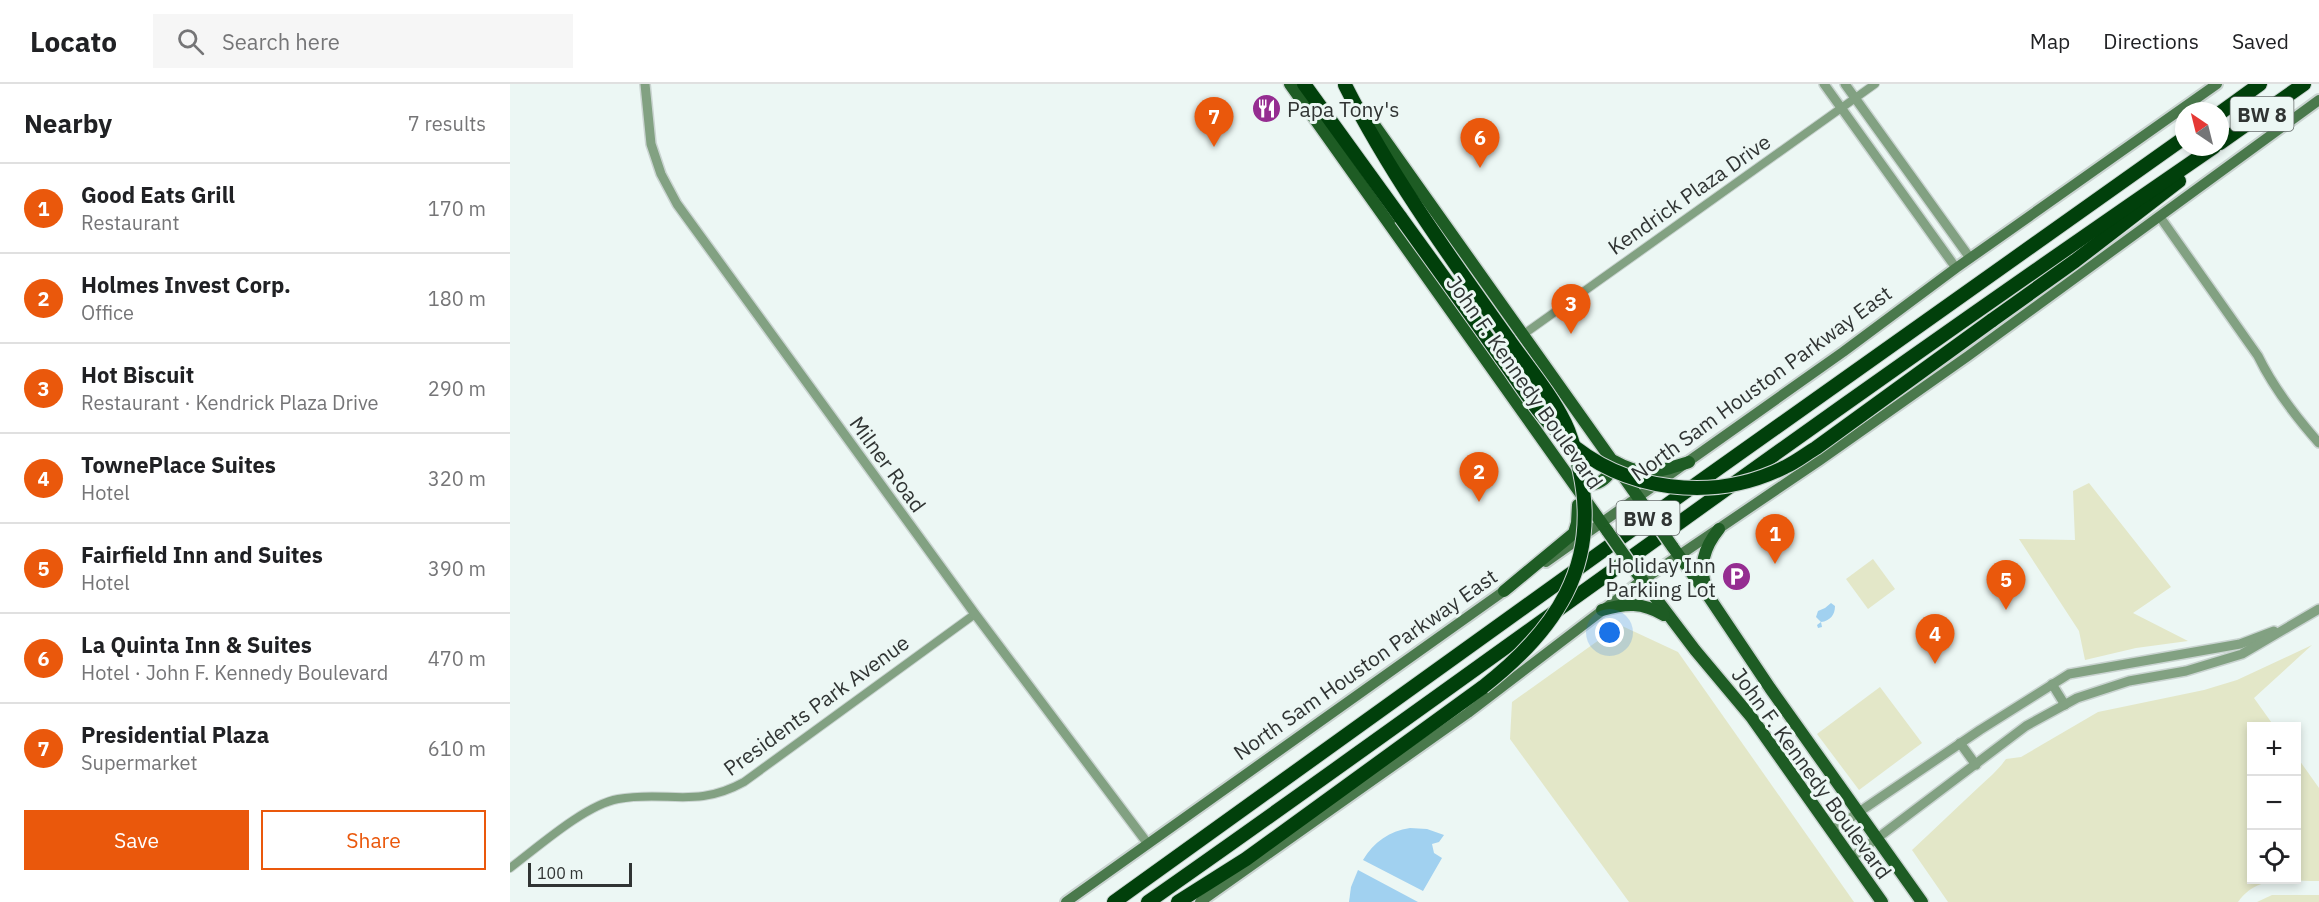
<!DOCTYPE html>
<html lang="en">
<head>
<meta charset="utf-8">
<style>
	:root { --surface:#fff; --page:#f6f6f6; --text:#202124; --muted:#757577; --line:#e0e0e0; --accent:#ea580c }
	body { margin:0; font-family:"IBM Plex Sans",sans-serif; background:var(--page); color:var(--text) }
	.controls { position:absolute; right:18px; bottom:18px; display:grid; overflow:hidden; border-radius:0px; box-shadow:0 3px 9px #0003 }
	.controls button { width:54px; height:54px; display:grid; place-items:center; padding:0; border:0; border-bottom:2px solid var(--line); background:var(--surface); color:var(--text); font:30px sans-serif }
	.compass { position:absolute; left:1665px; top:18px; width:54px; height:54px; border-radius:50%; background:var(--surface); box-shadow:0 3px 9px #0003; rotate:325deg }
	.scale { position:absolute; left:18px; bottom:15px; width:104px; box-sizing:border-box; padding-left:6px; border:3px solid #303433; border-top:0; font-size:16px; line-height:21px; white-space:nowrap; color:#303433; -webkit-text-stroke:4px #ecf7f4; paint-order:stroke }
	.you { position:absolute; left:1100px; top:549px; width:21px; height:21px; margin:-15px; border:4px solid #fff; border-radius:50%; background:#1a73e8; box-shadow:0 0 0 9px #1a73e833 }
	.badge { display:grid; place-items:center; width:39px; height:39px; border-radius:50%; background:var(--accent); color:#fff; font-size:20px; font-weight:700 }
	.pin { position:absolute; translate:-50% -50px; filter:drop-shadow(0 2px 3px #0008) }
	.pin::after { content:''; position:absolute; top:32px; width:21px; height:18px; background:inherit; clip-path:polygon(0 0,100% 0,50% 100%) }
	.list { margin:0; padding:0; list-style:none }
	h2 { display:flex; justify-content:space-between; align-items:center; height:78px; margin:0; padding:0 24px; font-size:26px }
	h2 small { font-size:20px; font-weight:400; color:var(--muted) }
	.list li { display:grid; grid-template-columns:39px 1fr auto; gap:18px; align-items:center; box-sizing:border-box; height:90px; padding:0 24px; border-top:2px solid var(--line) }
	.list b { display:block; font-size:22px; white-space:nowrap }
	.list p { margin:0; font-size:20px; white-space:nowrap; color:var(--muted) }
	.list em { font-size:20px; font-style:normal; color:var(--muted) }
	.actions { display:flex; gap:12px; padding:18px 24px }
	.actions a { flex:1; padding:14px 0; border:2px solid var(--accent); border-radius:0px; text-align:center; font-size:21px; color:var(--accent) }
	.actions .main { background:var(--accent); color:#fff }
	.icon { flex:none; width:33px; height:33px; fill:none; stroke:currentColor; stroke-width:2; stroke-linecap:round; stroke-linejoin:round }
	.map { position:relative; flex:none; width:1809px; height:818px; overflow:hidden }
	header { display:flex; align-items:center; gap:36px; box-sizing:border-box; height:84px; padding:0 30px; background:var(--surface); border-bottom:2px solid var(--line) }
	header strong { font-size:28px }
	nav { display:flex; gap:33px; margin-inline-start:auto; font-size:21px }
	.search { width:420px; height:54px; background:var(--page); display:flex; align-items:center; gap:15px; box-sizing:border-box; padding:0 21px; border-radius:0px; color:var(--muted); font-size:22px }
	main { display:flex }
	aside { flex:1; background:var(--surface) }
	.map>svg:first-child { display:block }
</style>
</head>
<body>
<header>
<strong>Locato</strong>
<div class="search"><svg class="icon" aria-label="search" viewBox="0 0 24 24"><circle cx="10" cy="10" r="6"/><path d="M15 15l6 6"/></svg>Search here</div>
<nav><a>Map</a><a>Directions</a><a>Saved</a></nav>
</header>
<main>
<aside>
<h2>Nearby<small>7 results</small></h2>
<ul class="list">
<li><span class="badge">1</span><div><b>Good Eats Grill</b><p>Restaurant</p></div><em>170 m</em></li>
<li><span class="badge">2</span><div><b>Holmes Invest Corp.</b><p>Office</p></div><em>180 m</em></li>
<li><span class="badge">3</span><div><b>Hot Biscuit</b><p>Restaurant · Kendrick Plaza Drive</p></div><em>290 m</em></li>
<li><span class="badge">4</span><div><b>TownePlace Suites</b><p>Hotel</p></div><em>320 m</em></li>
<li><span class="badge">5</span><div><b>Fairfield Inn and Suites</b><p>Hotel</p></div><em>390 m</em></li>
<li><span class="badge">6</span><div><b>La Quinta Inn &amp; Suites</b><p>Hotel · John F. Kennedy Boulevard</p></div><em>470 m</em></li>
<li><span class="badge">7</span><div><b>Presidential Plaza</b><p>Supermarket</p></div><em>610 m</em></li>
</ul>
<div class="actions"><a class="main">Save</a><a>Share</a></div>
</aside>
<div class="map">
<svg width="1809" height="818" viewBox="0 0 1809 818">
	<rect width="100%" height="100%" fill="#ecf7f4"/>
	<g fill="#e3e7c8">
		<path d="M1579,399L1661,503L1623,529L1678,557L1626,564L1575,576L1569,547L1509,455L1565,456L1563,407Z"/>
		<path d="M1363,475L1385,505L1358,525L1336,495Z"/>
		<path d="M1110,541L1168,568L1344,818H1119L1000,655L1002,618Z"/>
		<path d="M1802,561L1744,614L1764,642H1742V796H1786L1787,673L1809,704V797C1778,797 1748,790 1728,818H1438L1402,766C1425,745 1447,723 1470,702C1480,693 1488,686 1496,675L1511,673L1588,628L1694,606L1727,596Z"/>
		<path d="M1370,603L1412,659L1349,706L1307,650Z"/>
		<path d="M1762,811H1809V818H1747Z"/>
	</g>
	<g fill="#a1d1f0">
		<path d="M1321,519L1325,522C1325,531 1320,537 1311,538L1312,543L1308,544L1307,541L1311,538L1306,533L1308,527L1315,524Z"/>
		<path d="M900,744L917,745L934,751L929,758L922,760L924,769L932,774L913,807L853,776C864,758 879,747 900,744Z"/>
		<path d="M848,786L908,818H839L841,803Z"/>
	</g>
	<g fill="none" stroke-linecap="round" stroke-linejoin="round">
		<defs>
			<g id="minor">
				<path d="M1014,250L1365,0"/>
				<path d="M0,784C28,763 75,721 108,715C157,706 185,725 234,698L465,530"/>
			</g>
			<g id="tertiary">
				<path d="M135,0L141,60L151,90L167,120L465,530L638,760"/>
				<path d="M1314,0L1446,184"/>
				<path d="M1335,0L1460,174"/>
				<path d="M1650,133L1748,272C1763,303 1786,333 1809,359"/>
				<path d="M1542,600L1555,621"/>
				<path d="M1450,659L1466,681"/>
				<path d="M1321,747L1470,646L1559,590L1730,560L1764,547"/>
				<path d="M1341,774L1516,642L1567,614L1619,597L1676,587L1732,570L1809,525"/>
			</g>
			<g id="secondary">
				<path d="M1036,478L1333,268L1446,184L1707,0"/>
				<path d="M556,818L1001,502"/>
				<path d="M690,818L958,629L1127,500L1310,376L1458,272L1809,16"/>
			</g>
			<g id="primary">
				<path d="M780,0L1098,448"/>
				<path d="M855,28L1135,423"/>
				<path d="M1104,377C1134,394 1148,388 1179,378"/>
				<path d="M1067,393L1073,400C1086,402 1094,398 1101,387L1100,376"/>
				<path d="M1162,462L1199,513L1260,604L1412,818"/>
				<path d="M1126,488L1185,566L1242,634L1372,818"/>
				<path d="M1196,503C1188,481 1195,462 1209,445"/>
				<path d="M994,507L1064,449L1067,439L1068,421"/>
				<path d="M1092,526C1116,519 1132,518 1154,531"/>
			</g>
			<g id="motorway">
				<path d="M794,0L891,134"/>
				<path d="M835,1C881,92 940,173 999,256"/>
				<path d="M1710,29L1750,0"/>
				<path d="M1710,59L1794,0"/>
				<path d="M1481,237L1565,177L1669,97"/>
				<path d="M604,818L1123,445L1674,54"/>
				<path d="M638,818C814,695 987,569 1162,444C1341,315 1522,188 1704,63"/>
				<path d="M668,818L736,775L973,603"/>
			</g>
		</defs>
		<use href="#minor" stroke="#cad4d1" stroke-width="10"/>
		<use href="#tertiary" stroke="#cad4d1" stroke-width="12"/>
		<use href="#secondary" stroke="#cad4d1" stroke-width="14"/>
		<use href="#primary" stroke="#cad4d1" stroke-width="15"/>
		<use href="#motorway" stroke="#cad4d1" stroke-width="16"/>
		<use href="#minor" stroke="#82a182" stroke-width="8"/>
		<use href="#tertiary" stroke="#82a182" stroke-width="9"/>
		<use href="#secondary" stroke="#4a794c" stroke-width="10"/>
		<use href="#primary" stroke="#1e5c24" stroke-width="12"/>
		<use href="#motorway" stroke="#01400b" stroke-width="14"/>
		<defs>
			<g id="primary-bridge">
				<path d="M1135,423L1162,462"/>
				<path d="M1098,448L1126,488"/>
			</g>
			<g id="motorway-bridge">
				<path d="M891,134C925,181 959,228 992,275C1011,301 1029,332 1054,354C1114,408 1203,419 1275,383C1286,378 1296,370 1306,364L1481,237"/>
				<path d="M973,603C1045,547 1090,482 1070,388C1066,371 1063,355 1055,339C1041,310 1018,283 999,256"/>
			</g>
		</defs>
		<use href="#primary-bridge" stroke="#cad4d1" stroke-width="15" stroke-linecap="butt"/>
		<use href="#motorway-bridge" stroke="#cad4d1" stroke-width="16" stroke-linecap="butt"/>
		<use href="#primary-bridge" stroke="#1e5c24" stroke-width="12"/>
		<use href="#motorway-bridge" stroke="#01400b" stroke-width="14"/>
	</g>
	<defs>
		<symbol id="restaurant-disc" viewBox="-11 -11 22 22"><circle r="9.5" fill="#952d91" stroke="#ecf7f4"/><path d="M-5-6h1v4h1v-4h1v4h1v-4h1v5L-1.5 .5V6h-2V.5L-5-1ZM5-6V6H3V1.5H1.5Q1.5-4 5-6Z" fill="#fff"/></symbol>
		<symbol id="parking-disc" viewBox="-11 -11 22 22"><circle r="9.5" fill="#952d91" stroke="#ecf7f4"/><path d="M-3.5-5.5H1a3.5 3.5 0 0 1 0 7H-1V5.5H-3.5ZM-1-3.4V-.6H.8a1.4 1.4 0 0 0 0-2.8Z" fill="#fff"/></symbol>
	</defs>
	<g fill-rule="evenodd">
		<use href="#restaurant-disc" x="740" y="8" width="33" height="33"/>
		<use href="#parking-disc" x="1210" y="476" width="33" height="33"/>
	</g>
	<g text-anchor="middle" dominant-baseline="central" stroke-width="6" stroke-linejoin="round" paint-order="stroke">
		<g fill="#ecf7f4" stroke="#686e6d" stroke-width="1.5">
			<rect x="1720.5" y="13" width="63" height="34" rx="4.5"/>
			<rect x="1106.5" y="417" width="63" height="34" rx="4.5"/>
		</g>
		<g font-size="20" font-weight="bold" fill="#303433">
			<text x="1752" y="30">BW 8</text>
			<text x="1138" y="434">BW 8</text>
		</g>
		<g font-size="21" fill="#303433" stroke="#ecf7f4" text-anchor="start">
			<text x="777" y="25">Papa Tony's</text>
			<text x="1206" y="481" text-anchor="end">Holiday Inn<tspan x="1206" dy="24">Parkiing Lot</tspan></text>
		</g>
		<g font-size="21" fill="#303433" stroke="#ecf7f4">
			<text transform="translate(1179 110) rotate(-35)">Kendrick Plaza Drive</text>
			<text transform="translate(1015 298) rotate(55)">John F. Kennedy Boulevard</text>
			<text transform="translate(1251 299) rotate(-36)">North Sam Houston Parkway East</text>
			<text transform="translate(378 380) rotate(54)">Milner Road</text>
			<text transform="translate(855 580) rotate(-35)">North Sam Houston Parkway East</text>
			<text transform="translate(306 621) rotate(-36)">Presidents Park Avenue</text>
			<text transform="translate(1302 689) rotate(54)">John F. Kennedy Boulevard</text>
		</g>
	</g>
</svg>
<div class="controls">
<button>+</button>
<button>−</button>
<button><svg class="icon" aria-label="locate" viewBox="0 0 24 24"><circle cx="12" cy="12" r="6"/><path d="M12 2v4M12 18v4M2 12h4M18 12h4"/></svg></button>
</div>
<svg class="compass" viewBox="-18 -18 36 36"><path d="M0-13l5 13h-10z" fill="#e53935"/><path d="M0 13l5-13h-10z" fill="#757577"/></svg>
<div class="scale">100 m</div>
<div class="you"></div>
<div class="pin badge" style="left:1265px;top:480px">1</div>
<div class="pin badge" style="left:969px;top:418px">2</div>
<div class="pin badge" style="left:1061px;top:250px">3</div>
<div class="pin badge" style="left:1425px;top:580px">4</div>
<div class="pin badge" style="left:1496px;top:526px">5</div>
<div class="pin badge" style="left:970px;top:84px">6</div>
<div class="pin badge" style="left:704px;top:63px">7</div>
</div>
</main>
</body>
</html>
